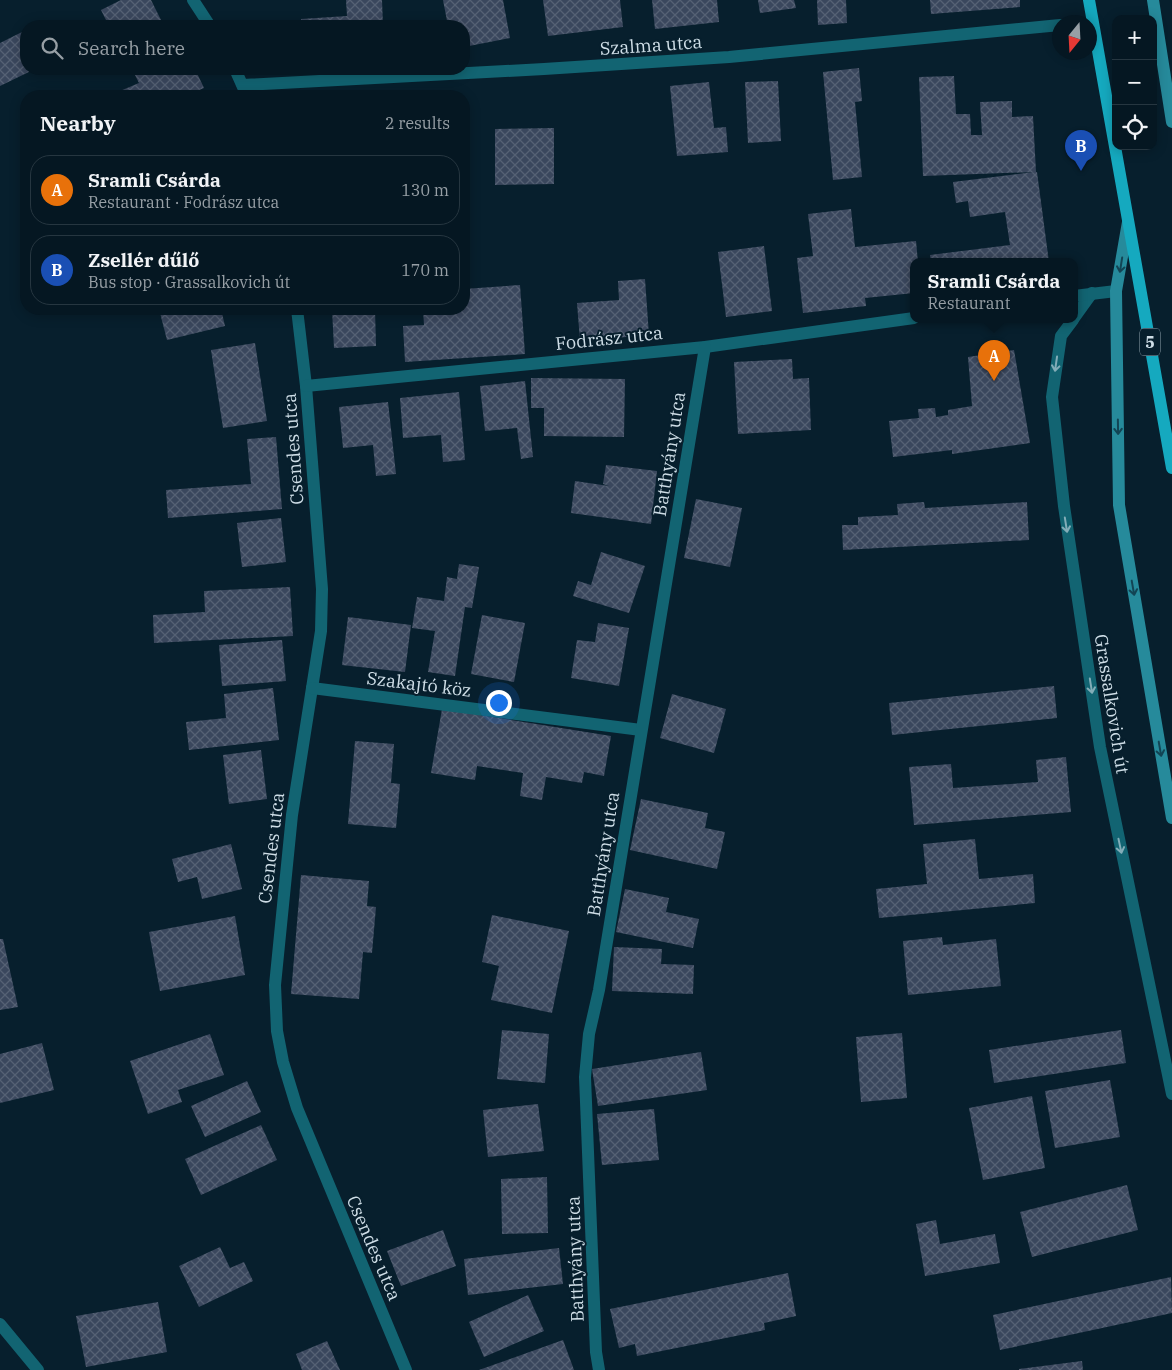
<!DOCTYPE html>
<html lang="en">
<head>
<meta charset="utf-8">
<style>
	:root { --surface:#051722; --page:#0e202a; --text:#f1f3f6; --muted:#979fa5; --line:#263640; --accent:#ef9ab9 }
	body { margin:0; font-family:"IBM Plex Serif",serif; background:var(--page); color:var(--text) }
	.controls { position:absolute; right:15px; top:15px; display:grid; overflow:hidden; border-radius:10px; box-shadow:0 2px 12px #0003 }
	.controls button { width:45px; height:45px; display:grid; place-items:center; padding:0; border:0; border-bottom:1px solid var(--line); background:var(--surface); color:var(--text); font:25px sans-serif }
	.compass { position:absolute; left:1052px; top:15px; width:45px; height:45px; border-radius:50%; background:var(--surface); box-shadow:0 2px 12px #0003; rotate:198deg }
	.you { position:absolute; left:498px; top:702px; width:18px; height:18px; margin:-12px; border:4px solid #fff; border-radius:50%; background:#1a73e8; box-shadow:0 0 0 8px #1a73e833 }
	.badge { display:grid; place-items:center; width:32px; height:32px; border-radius:50%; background:var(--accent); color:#fff; font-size:16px; font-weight:700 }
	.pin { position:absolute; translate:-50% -41px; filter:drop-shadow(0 1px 2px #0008) }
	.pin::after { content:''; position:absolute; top:26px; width:18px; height:15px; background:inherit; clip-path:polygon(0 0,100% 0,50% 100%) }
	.popup { position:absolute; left:910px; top:258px; width:168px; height:65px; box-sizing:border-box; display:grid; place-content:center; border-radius:10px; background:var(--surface); filter:drop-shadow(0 1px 4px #0005); font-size:16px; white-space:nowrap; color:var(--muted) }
	.popup b { font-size:19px; color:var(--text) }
	.popup::after { content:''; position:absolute; left:50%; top:100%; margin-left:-10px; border:10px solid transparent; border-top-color:var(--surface) }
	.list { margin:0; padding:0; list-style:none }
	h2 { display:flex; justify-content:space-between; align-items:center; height:65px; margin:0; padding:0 20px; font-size:21px }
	h2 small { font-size:16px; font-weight:400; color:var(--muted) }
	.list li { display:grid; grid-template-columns:32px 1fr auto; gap:15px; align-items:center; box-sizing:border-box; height:70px; margin:0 10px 10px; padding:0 10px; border:1px solid var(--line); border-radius:20px }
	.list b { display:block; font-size:19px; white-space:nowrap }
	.list p { margin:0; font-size:16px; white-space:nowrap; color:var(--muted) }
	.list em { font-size:16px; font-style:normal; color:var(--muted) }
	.icon { flex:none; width:28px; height:28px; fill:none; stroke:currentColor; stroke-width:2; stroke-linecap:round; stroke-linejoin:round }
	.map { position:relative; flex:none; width:1172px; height:1370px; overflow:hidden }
	.search { position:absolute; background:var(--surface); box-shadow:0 2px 12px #0003; left:20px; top:20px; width:450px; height:55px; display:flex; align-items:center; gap:12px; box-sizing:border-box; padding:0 18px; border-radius:20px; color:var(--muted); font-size:19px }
	.panel { position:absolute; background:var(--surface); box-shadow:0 2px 12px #0003; left:20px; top:90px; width:450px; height:225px; border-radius:20px }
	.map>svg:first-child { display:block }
</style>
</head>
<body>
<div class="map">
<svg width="1172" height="1370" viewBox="0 0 1172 1370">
	<defs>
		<pattern id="building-cross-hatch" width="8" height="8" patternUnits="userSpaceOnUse" patternTransform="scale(1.25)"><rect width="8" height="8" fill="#3a475d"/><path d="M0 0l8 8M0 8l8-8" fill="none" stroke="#556174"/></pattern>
	</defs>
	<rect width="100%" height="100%" fill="#071f2d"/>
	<g fill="url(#building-cross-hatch)">
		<path d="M121,0H151L164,26H109L101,10Z"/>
		<path d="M346,0H382L383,26H301V19L347,16Z"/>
		<path d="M443,0H503L510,38L464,47V26H448Z"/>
		<path d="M543,0H620L623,27L548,36Z"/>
		<path d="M652,0H717L719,22L655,29Z"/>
		<path d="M758,0H794L796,8L760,13Z"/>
		<path d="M817,0H846L847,23L818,25Z"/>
		<path d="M930,0H1020V7L931,14Z"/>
		<path d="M26,30V69H35L0,86V43Z"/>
		<path d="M859,68L862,101L855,102L862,177L833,180L823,72Z"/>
		<path d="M132,69H195L204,88L185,96H123L120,91L139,83Z"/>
		<path d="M954,76L956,114H970L971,135H982L980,102L1012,101V117L1033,116L1036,172H1037L1049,262H931L930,255L1010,245L1005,212L970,217L968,201L956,203L953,182L1034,172L923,176L919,77Z"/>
		<path d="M778,81L781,141L748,143L745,82Z"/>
		<path d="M709,82L714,128L726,127L728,152L677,156L670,86Z"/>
		<path d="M554,128V184L495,185V129Z"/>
		<path d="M851,209L855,247L916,241L918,262H914V293L865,298L866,306L803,313L797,258L813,256L808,214Z"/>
		<path d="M764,246L772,311L726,317L718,252Z"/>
		<path d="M645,279L649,335L580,341L577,303L619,300L618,281Z"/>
		<path d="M520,285L525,354L405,362L403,326L424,325L423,309H464V289Z"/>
		<path d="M159,309H221L225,326L167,340Z"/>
		<path d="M332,309H375L376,346L334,348Z"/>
		<path d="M255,343L267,421L223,428L211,350Z"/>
		<path d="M1014,350L1030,443L952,454V450L893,457L889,421L919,418L918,409L935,408L936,417L948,415V410L972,406L968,357Z"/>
		<path d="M792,359L793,379L809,378L811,430L738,434L734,362Z"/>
		<path d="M531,378L625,379L624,437L544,436V408H531Z"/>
		<path d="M525,381L533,457L521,459L517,428L485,431L480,386Z"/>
		<path d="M459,392L465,460L443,462L441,435L403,438L400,398Z"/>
		<path d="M388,402L396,474L376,476L373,445L343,448L339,407Z"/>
		<path d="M276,437L282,509L168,518L166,490L251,484L247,439Z"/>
		<path d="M606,465L657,471L651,524L571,513L575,481L609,486L603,484Z"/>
		<path d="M696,499L742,508L730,567L684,558Z"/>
		<path d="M924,502L925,508L1027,502L1029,540L843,550L842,525H858V517L898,515L897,504Z"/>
		<path d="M281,518L286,562L242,567L237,523Z"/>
		<path d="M601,552L645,566L629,613L573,596L578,581L591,585Z"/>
		<path d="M459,564L479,567L472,608L465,607L455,676L428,672L435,631L412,628L417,597L444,601L447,577L457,579Z"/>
		<path d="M290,587L293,636L154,643L153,615L205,612L204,591Z"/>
		<path d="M482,615L525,623L514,682L471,674Z"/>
		<path d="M348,617L411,625L405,672L342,665Z"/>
		<path d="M598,623L629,628L619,686L571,678L577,640L595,642Z"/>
		<path d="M282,640L286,681L222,686L219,645Z"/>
		<path d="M1054,686L1057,718L892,735L889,703Z"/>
		<path d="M273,688L279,740L189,750L186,722L226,718L224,694Z"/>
		<path d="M672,694L726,709L714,753L660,738Z"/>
		<path d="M442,709L611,736L604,776L584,772L582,783L546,777L542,800L520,796L523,773L477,766L475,780L431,773Z"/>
		<path d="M355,741L394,744L391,783L400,784L396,828L348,824Z"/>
		<path d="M261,750L267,799L229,804L223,755Z"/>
		<path d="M1066,757L1071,812L914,825L909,767L951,764L953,788L1038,782L1036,760Z"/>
		<path d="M641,799L708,813L705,828L725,832L717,869L630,850Z"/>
		<path d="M975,839L979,879L1033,874L1035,903L879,918L876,889L927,884L923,844Z"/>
		<path d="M231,844L242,889L202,899L197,877L178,882L172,859Z"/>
		<path d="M301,875L369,881L367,906L376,907L372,953L363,952L359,999L291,994Z"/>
		<path d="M625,889L669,898L666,912L699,919L693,948L616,932Z"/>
		<path d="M492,915L569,931L552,1013L491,1000L499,966L482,962Z"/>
		<path d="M235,916L245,975L160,991L149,932Z"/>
		<path d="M942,937L943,945L996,939L1001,986L908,995L903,941Z"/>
		<path d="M0,939H3L18,1007L0,1010Z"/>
		<path d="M614,947L662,949L661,964L694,965L693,994L612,991Z"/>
		<path d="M502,1030L549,1034L545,1083L497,1079Z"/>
		<path d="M1121,1030L1126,1063L994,1083L989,1050Z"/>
		<path d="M902,1033L907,1098L861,1102L856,1037Z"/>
		<path d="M210,1034L224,1075L178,1090L182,1102L148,1114L130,1061Z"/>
		<path d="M42,1043L54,1090L0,1103V1054Z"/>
		<path d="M701,1052L707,1090L598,1106L592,1069Z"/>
		<path d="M1110,1080L1120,1137L1055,1148L1045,1091Z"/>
		<path d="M247,1081L261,1112L205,1137L191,1106Z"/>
		<path d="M1032,1096L1045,1168L983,1180L969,1108Z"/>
		<path d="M538,1104L544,1151L488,1157L483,1110Z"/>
		<path d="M654,1109L659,1160L602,1165L597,1114Z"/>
		<path d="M261,1125L277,1160L201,1195L185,1159Z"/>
		<path d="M547,1177L548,1233L502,1234L501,1179Z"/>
		<path d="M1127,1185L1138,1230L1032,1257L1020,1212Z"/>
		<path d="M936,1220L940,1244L995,1234L1000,1263L925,1276L916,1224Z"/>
		<path d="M443,1230L456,1266L401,1286L387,1251Z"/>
		<path d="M220,1247L230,1268L244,1262L253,1281L199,1307L179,1266Z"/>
		<path d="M559,1248L563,1284L468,1295L464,1259Z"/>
		<path d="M788,1273L796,1316L764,1323L765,1330L637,1356L635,1344L619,1348L610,1309Z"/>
		<path d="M1171,1277L1172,1313L1000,1350L993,1315Z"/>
		<path d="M528,1295L544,1331L484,1357L469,1322Z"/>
		<path d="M158,1302L167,1352L86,1367L76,1316Z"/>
		<path d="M563,1340L574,1370H479Z"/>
		<path d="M327,1341L340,1370H302L296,1354Z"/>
		<path d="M1082,1361L1083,1370H1019V1369Z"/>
	</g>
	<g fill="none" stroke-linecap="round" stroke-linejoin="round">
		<g stroke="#126472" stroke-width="12">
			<path d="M1074,318L1092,293"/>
			<path d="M1073,320L1061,336L1052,397L1064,506L1100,747L1172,1094"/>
		</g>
		<g stroke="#126472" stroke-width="12">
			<path d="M193,0L210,26"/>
			<path d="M235,69L247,96"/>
			<path d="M243,85L544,69L729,57L1060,25"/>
			<path d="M1074,296L1116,291"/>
			<path d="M297,309L306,386L322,589L321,631L292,815L275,985L277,1031L283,1062L297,1108L406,1370"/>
			<path d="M306,386L705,347L914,318"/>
			<path d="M312,688L641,730"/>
			<path d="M0,1324L38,1370"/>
			<path d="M599,1370L596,1352L585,1077L589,1034L599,990L705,347"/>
		</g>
		<g stroke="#268a9b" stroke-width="12">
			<path d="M1153,0L1172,122"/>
			<path d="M1128,222L1116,291L1119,505L1172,818"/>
		</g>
		<path stroke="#15a9bf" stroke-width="12" d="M1089,0L1172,468"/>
	</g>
	<defs><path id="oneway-shaft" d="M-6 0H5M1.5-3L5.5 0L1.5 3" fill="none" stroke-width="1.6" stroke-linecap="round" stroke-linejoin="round" transform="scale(1.25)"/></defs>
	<g stroke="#124454">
		<use href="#oneway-shaft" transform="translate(1121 265) rotate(99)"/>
		<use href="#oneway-shaft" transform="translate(1118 427) rotate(89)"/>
		<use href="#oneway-shaft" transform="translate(1133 588) rotate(80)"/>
		<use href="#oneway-shaft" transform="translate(1160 749) rotate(80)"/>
	</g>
	<g stroke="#83adb8">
		<use href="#oneway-shaft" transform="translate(1056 364) rotate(98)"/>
		<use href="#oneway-shaft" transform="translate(1066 525) rotate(81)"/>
		<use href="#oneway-shaft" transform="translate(1091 686) rotate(81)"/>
		<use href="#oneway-shaft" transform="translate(1120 846) rotate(78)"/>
	</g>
	<g text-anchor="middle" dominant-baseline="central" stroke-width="4" stroke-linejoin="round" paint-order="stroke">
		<rect fill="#071f2d" stroke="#92a4ae" stroke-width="1" x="1140" y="328.5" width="20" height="27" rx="4"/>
		<g font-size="16" font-weight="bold" fill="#cedde6">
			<text x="1150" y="342">5</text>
		</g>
		<g font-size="18" fill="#cedde6" stroke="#071f2d">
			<text transform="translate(651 45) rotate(-4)">Szalma utca</text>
			<text transform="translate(609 338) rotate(-6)">Fodrász utca</text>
			<text transform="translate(293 449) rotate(-94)">Csendes utca</text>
			<text transform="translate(669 454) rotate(-81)">Batthyány utca</text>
			<text transform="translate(419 684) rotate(7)">Szakajtó köz</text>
			<text transform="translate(1112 704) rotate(81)">Grassalkovich út</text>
			<text transform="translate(271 848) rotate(-83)">Csendes utca</text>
			<text transform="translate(603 854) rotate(-81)">Batthyány utca</text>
			<text transform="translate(374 1248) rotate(67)">Csendes utca</text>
			<text transform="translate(575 1259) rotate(-92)">Batthyány utca</text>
		</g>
	</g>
</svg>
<div class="controls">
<button>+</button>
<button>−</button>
<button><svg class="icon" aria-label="locate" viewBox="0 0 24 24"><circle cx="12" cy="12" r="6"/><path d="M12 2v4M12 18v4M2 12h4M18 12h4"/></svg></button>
</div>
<svg class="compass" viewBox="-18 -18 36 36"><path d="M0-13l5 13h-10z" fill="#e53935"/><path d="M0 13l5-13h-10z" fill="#979fa5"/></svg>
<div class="you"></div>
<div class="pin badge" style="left:994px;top:381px;background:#e8710a">A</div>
<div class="popup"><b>Sramli Csárda</b>Restaurant</div>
<div class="pin badge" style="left:1081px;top:171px;background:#1a4fb4">B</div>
<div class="search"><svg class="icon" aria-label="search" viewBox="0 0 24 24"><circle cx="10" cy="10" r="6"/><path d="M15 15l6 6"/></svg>Search here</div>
<section class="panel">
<h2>Nearby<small>2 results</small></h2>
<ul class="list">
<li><span class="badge" style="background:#e8710a">A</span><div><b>Sramli Csárda</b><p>Restaurant · Fodrász utca</p></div><em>130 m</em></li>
<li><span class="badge" style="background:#1a4fb4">B</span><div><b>Zsellér dűlő</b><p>Bus stop · Grassalkovich út</p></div><em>170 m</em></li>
</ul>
</section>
</div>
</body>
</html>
